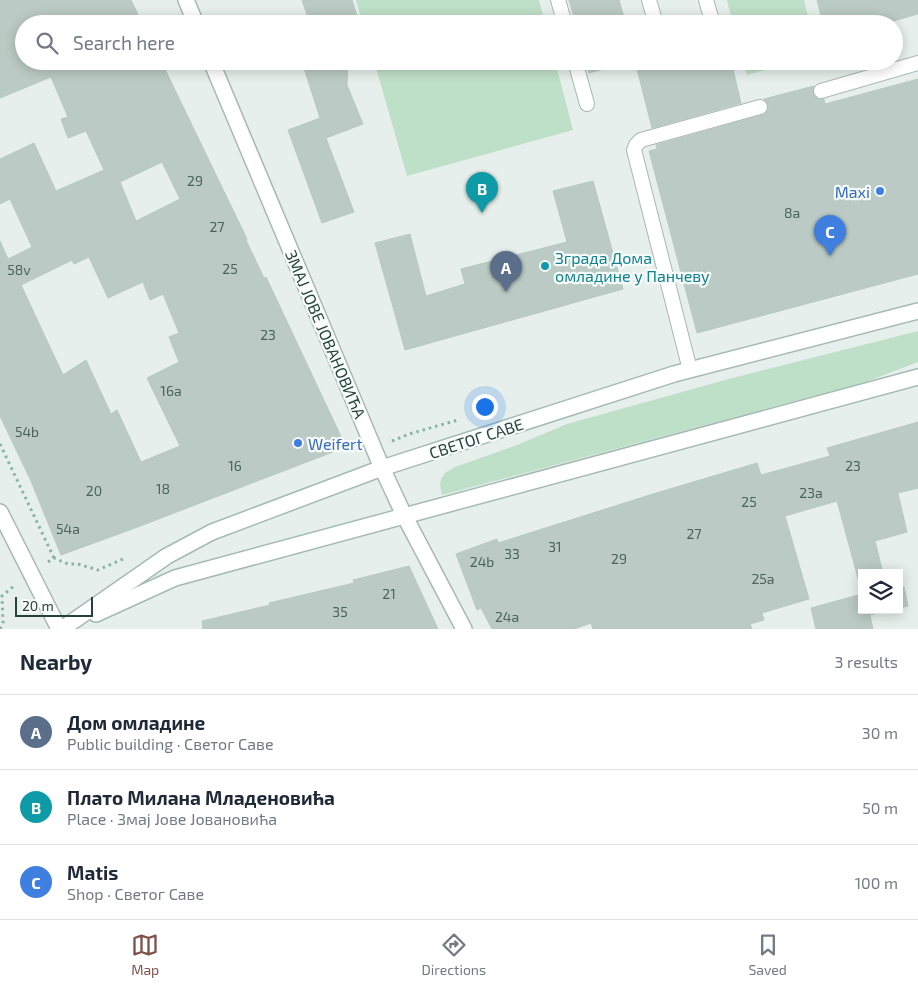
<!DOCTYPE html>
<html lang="en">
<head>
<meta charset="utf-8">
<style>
	:root { --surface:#fff; --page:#f6f6f7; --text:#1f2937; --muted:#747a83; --line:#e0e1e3; --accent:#7f5249 }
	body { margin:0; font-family:"Exo 2",sans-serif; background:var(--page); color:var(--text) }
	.controls { position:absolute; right:15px; bottom:15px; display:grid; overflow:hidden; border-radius:0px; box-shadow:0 2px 12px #0003 }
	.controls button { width:45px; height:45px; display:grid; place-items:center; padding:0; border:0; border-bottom:1px solid var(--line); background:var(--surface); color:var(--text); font:25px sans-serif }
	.scale { position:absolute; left:15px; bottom:12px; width:78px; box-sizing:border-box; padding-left:5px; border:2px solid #24423a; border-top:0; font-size:14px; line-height:18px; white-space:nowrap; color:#24423a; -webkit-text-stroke:4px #f7fbf9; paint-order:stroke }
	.you { position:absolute; left:484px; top:406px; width:18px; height:18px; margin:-12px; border:4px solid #fff; border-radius:50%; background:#1a73e8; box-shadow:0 0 0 8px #1a73e833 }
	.badge { display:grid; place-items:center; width:32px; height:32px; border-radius:50%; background:var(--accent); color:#fff; font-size:16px; font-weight:700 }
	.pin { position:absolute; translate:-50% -41px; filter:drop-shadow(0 1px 2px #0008) }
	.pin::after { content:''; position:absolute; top:26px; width:18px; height:15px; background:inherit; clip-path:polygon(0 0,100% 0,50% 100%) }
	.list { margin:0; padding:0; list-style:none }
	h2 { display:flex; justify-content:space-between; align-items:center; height:65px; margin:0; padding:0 20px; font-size:21px }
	h2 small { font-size:16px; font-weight:400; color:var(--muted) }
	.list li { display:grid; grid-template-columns:32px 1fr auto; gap:15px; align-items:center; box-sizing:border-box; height:75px; padding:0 20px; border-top:1px solid var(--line) }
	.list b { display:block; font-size:19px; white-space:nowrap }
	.list p { margin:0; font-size:16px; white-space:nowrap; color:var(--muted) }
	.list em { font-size:16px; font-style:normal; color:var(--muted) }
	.icon { flex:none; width:28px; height:28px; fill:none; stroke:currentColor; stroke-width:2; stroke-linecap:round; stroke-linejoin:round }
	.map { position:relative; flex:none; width:918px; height:629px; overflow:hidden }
	.search { position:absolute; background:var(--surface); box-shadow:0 2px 12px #0003; left:15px; right:15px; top:15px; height:55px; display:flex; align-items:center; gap:12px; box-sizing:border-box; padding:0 18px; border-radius:28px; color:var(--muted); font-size:19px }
	.sheet { height:290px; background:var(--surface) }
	nav { display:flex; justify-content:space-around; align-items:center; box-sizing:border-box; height:70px; border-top:1px solid var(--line); background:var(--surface); font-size:14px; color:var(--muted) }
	nav a { display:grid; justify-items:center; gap:2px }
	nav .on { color:var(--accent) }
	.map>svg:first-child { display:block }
</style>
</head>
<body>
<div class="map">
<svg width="918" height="629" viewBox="0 0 918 629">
	<rect width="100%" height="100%" fill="#e6efeb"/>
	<g fill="#bfe0c8">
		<path d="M356,0H539L545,24H363Z"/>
		<path d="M727,0H804L810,24H733Z"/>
		<path d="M374,61H555L573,130L407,176Z"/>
		<path d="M743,61H798L747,75Z"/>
		<path d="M918,331V362L863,383L442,495L440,485L441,479L445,473L455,467L517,445L567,424L725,380Z"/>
	</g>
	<g fill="#bbcac4" stroke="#b8c9c2" fill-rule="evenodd">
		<path d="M0,0H131L143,24H24V61H161L247,239L246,240L264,278L266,277L346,447L135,528L61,555L31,481L0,416V241L8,259L32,247L10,199L0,204V159L34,143L56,191L104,170L86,131L68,138L61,119L68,117L51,77L0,98ZM162,162L180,199L136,221L120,182ZM89,257L108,298L143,282L150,300L163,294L179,333L169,337L179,362L147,378L180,446L141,462L117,410L111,414L86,360L63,375L21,285L72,260L74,264Z"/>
		<path d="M302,0H352L357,16L349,19V24H310Z"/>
		<path d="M569,0H619L626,24H576Z"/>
		<path d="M817,0H918V14L883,24H823Z"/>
		<path d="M322,61H348L347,85L363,124L326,138L354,212L322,223L288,130L320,118L304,68L322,63Z"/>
		<path d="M586,61H633L589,73Z"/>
		<path d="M635,61H731L741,103L652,128Z"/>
		<path d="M918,79V274L697,333L649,151L657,149L656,145L763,115L769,109L768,104L764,99L814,86L813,94L818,99H824L825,104Z"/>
		<path d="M593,181L623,289L405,350L375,243L410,234L426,296L465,284L461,269L567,242L553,191Z"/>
		<path d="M918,422V488L898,493L907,532L875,541L883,573H862V593L837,501L785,516L809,599L762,613L764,620L750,624L752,629H593L591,623L574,629H492L481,608L477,610L456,554L497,539L498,543L653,494L757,463L761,475L830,456L827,448Z"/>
		<path d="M409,566L438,629H203L202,621L270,605L269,603L354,583L353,580Z"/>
		<path d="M904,587L908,606L899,608V588Z"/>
		<path d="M862,594V610H890L870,615L873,629H816L811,608Z"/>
	</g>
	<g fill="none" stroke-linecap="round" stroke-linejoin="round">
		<defs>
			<g id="lane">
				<path d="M558,0L565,24"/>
				<path d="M649,0L656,24"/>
				<path d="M706,0L713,24"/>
				<path d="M575,61L587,104"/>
				<path d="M821,91L918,63"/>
				<path d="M690,370L634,150L636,145L641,140L760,107"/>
			</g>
			<g id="street">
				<path d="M186,0L196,24"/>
				<path d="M211,61L382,468L404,515L464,629"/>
				<path d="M0,512L59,629"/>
			</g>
			<g id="secondary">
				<path d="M96,614L175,578L918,377"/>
				<path d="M62,629L167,556L212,532L382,468L674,374L918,311"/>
			</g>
		</defs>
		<use href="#lane" stroke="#a8b8b2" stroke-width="16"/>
		<use href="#street" stroke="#a8b8b2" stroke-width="18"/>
		<use href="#secondary" stroke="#a4bbb3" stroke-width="18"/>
		<g stroke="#86b3a5" stroke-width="3" stroke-dasharray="2.5 4" stroke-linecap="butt">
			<path d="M392,441L409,434L458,420"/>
			<path d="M0,444L54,558"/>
			<path d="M48,562L54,558L68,564H78L98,570L123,559"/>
			<path d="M0,629L3,623L2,596L14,586"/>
		</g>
		<use href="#lane" stroke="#fff" stroke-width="14"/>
		<use href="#street" stroke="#fff" stroke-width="15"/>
		<use href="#secondary" stroke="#fff" stroke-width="15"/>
	</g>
	<g fill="#3f7fe0" stroke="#f7fbf9" stroke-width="2">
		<circle cx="880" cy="191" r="5"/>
		<circle cx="298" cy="443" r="5"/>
	</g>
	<circle fill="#0f9aa8" stroke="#f7fbf9" stroke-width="2" cx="545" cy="266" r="5"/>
	<g text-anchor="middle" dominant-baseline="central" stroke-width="4.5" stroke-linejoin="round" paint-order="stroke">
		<g font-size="14" fill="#4a645c">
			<text x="195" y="180">29</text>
			<text x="792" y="212">8a</text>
			<text x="217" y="226">27</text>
			<text x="230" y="268">25</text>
			<text x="19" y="269">58v</text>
			<text x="268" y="334">23</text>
			<text x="171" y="390">16a</text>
			<text x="27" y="431">54b</text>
			<text x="235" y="465">16</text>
			<text x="853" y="465">23</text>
			<text x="163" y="488">18</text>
			<text x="94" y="490">20</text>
			<text x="811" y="492">23a</text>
			<text x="749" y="501">25</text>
			<text x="68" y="528">54a</text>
			<text x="694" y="533">27</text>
			<text x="555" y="546">31</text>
			<text x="512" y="553">33</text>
			<text x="619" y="558">29</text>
			<text x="482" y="561">24b</text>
			<text x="763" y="578">25a</text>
			<text x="389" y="593">21</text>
			<text x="340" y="611">35</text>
			<text x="507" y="616">24a</text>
		</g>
		<g font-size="16" fill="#366cbe" stroke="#f7fbf9" text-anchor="end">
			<text x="870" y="191">Maxi</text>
			<text x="308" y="443" text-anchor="start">Weifert</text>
		</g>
		<g font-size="16" fill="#0d838f" stroke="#f7fbf9" text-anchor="start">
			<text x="555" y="257">Зграда Дома<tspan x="555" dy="18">омладине у Панчеву</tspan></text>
		</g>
		<g font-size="16" fill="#24423a" stroke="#f7fbf9">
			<text transform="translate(326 334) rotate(67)">ЗМАЈ ЈОВЕ ЈОВАНОВИЋА</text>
			<text transform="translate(476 438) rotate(-18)">СВЕТОГ САВЕ</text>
		</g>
	</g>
</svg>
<div class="controls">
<button><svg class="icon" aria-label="layers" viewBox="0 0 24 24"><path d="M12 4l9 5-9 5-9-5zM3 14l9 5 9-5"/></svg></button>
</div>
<div class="scale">20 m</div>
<div class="you"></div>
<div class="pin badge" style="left:506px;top:292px;background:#5c6f8a">A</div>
<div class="pin badge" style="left:482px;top:213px;background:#0f9aa8">B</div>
<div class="pin badge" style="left:830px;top:256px;background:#3f7fe0">C</div>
<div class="search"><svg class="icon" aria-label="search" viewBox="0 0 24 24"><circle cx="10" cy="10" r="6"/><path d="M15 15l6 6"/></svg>Search here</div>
</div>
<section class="sheet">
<h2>Nearby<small>3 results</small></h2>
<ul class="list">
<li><span class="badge" style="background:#5c6f8a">A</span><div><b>Дом омладине</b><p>Public building · Светог Саве</p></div><em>30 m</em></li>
<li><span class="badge" style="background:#0f9aa8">B</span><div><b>Плато Милана Младеновића</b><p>Place · Змај Јове Јовановића</p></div><em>50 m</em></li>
<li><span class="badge" style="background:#3f7fe0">C</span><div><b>Matis</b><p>Shop · Светог Саве</p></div><em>100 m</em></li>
</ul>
</section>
<nav>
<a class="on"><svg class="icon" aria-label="map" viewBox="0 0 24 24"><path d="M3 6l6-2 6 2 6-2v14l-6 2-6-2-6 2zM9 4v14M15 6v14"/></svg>Map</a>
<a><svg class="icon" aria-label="directions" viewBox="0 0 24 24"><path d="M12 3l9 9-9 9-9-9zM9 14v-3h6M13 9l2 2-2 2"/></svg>Directions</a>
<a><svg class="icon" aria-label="saved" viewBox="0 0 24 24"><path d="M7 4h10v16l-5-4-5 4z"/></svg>Saved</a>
</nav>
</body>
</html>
